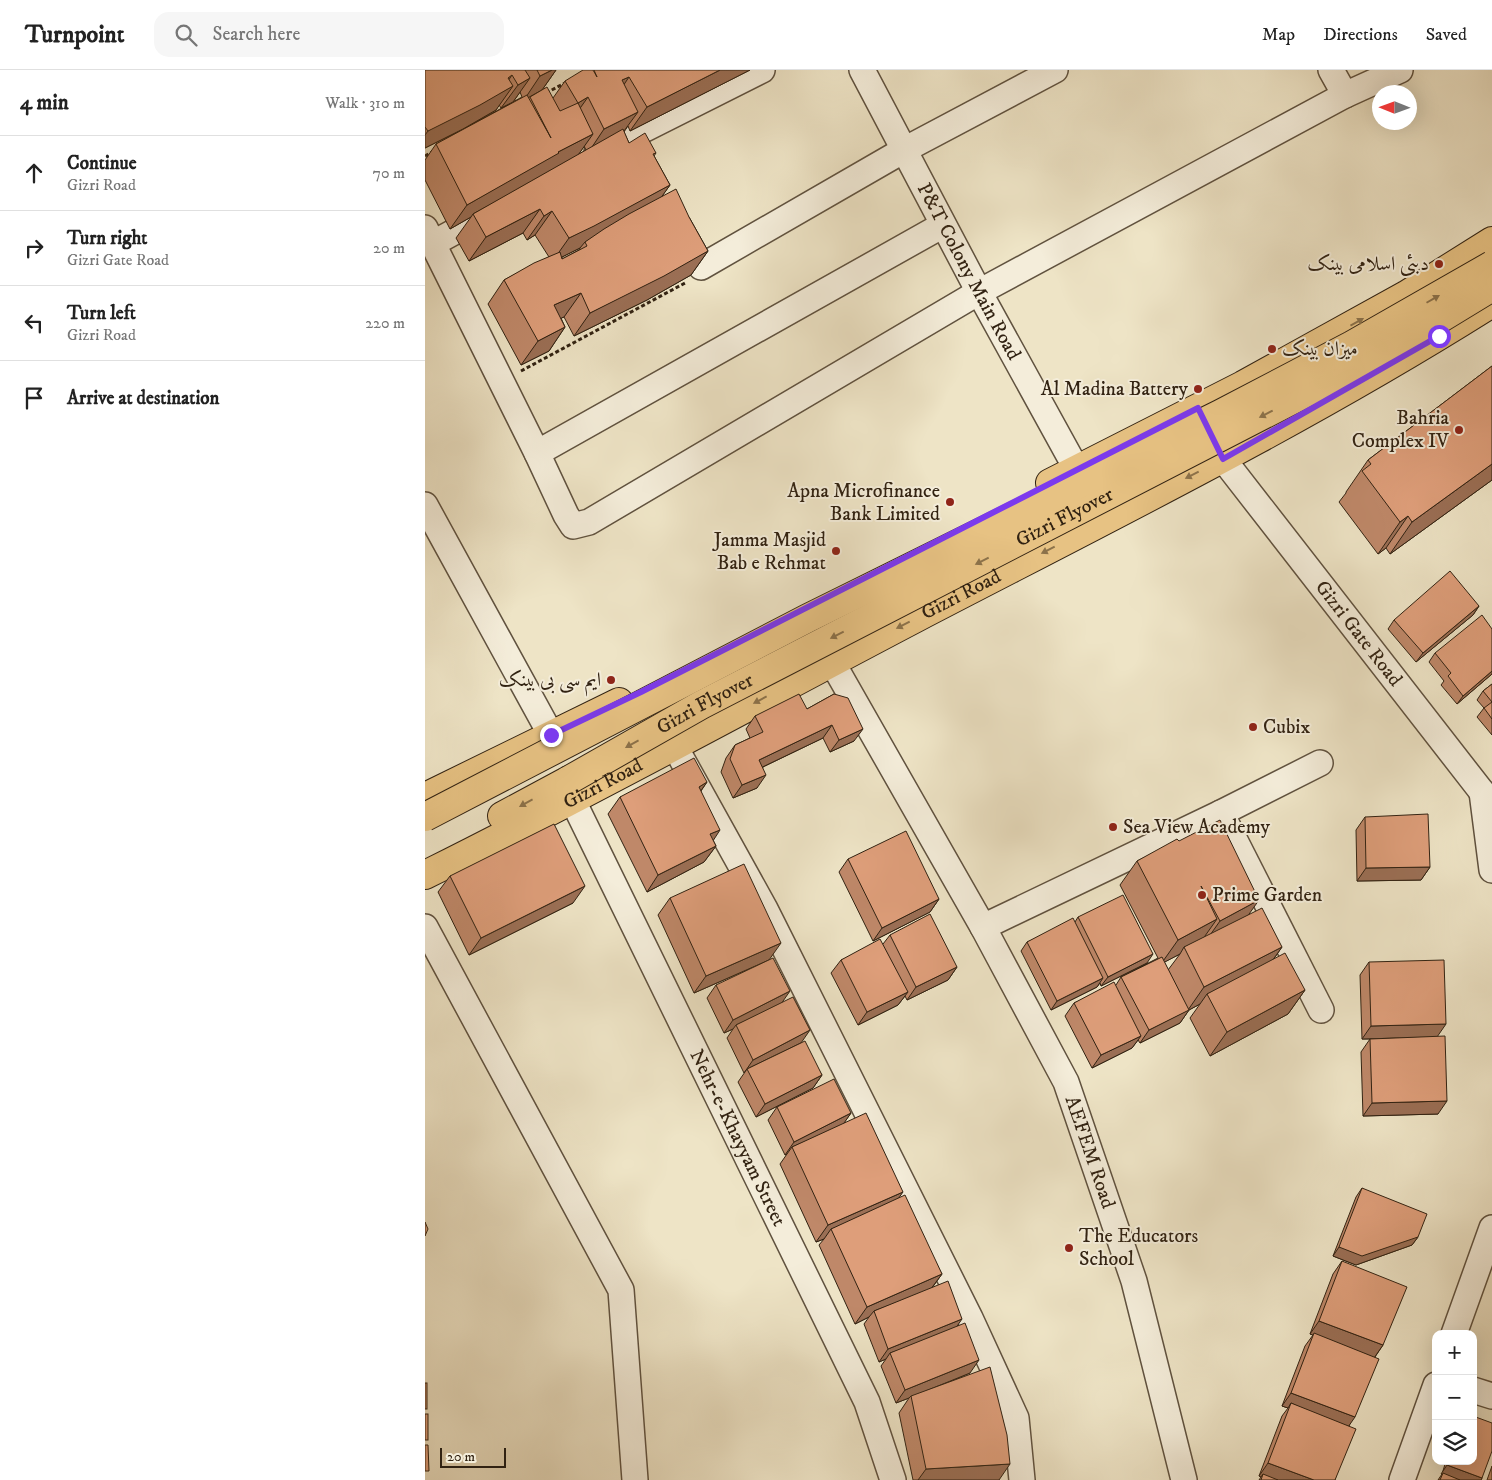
<!DOCTYPE html>
<html lang="en">
<head>
<meta charset="utf-8">
<style>
	:root { --surface:#fff; --page:#f6f6f6; --text:#222; --muted:#767676; --line:#e0e0e0 }
	body { margin:0; font-family:"IM FELL DW Pica",Amiri,serif; background:var(--page); color:var(--text) }
	.controls { position:absolute; right:15px; bottom:15px; display:grid; overflow:hidden; border-radius:10px; box-shadow:0 5px 20px #0002 }
	.controls button { width:45px; height:45px; display:grid; place-items:center; padding:0; border:0; border-bottom:1px solid var(--line); background:var(--surface); color:var(--text); font:25px sans-serif }
	.compass { position:absolute; left:947px; top:15px; width:45px; height:45px; border-radius:50%; background:var(--surface); box-shadow:0 5px 20px #0002; rotate:271deg }
	.scale { position:absolute; left:15px; bottom:12px; width:66px; box-sizing:border-box; padding-left:5px; border:2px solid #312212; border-top:0; font-size:14px; line-height:18px; white-space:nowrap; color:#312212; -webkit-text-stroke:4px #f4edda; paint-order:stroke }
	.stop { position:absolute; width:15px; height:15px; margin:-11px; border:4px solid #7c3aed; border-radius:50%; background:#fff }
	.stop.end { background:#7c3aed; border-color:#fff; box-shadow:0 1px 5px #0008 }
	.list { margin:0; padding:0; list-style:none }
	h2 { display:flex; justify-content:space-between; align-items:center; height:65px; margin:0; padding:0 20px; font-size:21px }
	h2 small { font-size:16px; font-weight:400; color:var(--muted) }
	.list li { display:grid; grid-template-columns:32px 1fr auto; gap:15px; align-items:center; box-sizing:border-box; height:75px; padding:0 20px; border-top:1px solid var(--line) }
	.list b { display:block; font-size:19px; white-space:nowrap }
	.list p { margin:0; font-size:16px; white-space:nowrap; color:var(--muted) }
	.list em { font-size:16px; font-style:normal; color:var(--muted) }
	.icon { flex:none; width:28px; height:28px; fill:none; stroke:currentColor; stroke-width:2; stroke-linecap:round; stroke-linejoin:round }
	.map { position:relative; flex:none; width:1067px; height:1410px; overflow:hidden }
	header { display:flex; align-items:center; gap:30px; box-sizing:border-box; height:70px; padding:0 25px; background:var(--surface); border-bottom:1px solid var(--line) }
	header strong { font-size:24px }
	nav { display:flex; gap:28px; margin-inline-start:auto; font-size:18px }
	.search { width:350px; height:45px; background:var(--page); display:flex; align-items:center; gap:12px; box-sizing:border-box; padding:0 18px; border-radius:15px; color:var(--muted); font-size:19px }
	main { display:flex }
	aside { flex:1; background:var(--surface) }
	.map>svg:first-child { display:block }
</style>
</head>
<body>
<header>
<strong>Turnpoint</strong>
<div class="search"><svg class="icon" aria-label="search" viewBox="0 0 24 24"><circle cx="10" cy="10" r="6"/><path d="M15 15l6 6"/></svg>Search here</div>
<nav><a>Map</a><a>Directions</a><a>Saved</a></nav>
</header>
<main>
<aside>
<h2>4 min<small>Walk · 310 m</small></h2>
<ul class="list">
<li><svg class="icon" aria-label="ahead" viewBox="0 0 24 24"><path d="M12 20V5M6 11l6-6 6 6"/></svg><div><b>Continue</b><p>Gizri Road</p></div><em>70 m</em></li>
<li><svg class="icon" aria-label="right" viewBox="0 0 24 24"><path d="M7 20v-9h11M14 6l5 5-5 5"/></svg><div><b>Turn right</b><p>Gizri Gate Road</p></div><em>20 m</em></li>
<li><svg class="icon" aria-label="left" viewBox="0 0 24 24"><path d="M17 20v-9H6M10 6l-5 5 5 5"/></svg><div><b>Turn left</b><p>Gizri Road</p></div><em>220 m</em></li>
<li><svg class="icon" aria-label="arrive" viewBox="0 0 24 24"><path d="M6 21V4h12l-3 4 3 4H6"/></svg><div><b>Arrive at destination</b></div></li>
</ul>
</aside>
<div class="map">
<svg width="1067" height="1410" viewBox="0 0 1067 1410">
	<rect width="100%" height="100%" fill="#eee4c6"/>
	<filter id="stains"><feTurbulence type="fractalNoise" baseFrequency=".004" numOctaves="4"/><feColorMatrix values="0 0 0 0 .2 0 0 0 0 .09 0 0 0 0 .02 0 0 0 .5 -.17"/></filter>
	<radialGradient id="worn" r=".72"><stop offset=".6" stop-color="#630" stop-opacity="0"/><stop offset="1" stop-color="#630" stop-opacity=".3"/></radialGradient>
	<g fill="none" stroke-linecap="round" stroke-linejoin="round">
		<defs>
			<g id="minor">
				<path id="s1" d="M437,0L554,222L652,400"/>
				<path d="M906,0L920,25"/>
				<path d="M172,83L337,0"/>
				<path d="M0,158L112,383L141,445L148,456L164,452L554,222L920,25L975,0"/>
				<path d="M257,166L276,197L479,80L630,0"/>
				<path d="M7,174L69,140"/>
				<path id="s2" d="M789,371L798,389L1057,722L1067,733"/>
				<path d="M112,383L518,155"/>
				<path d="M0,435L126,665"/>
				<path id="s3" d="M407,592L558,857L641,1012L709,1211L759,1410"/>
				<path d="M249,675L340,839L545,1248L591,1348L597,1410"/>
				<path d="M1057,722L1067,800"/>
				<path id="s4" d="M148,731L442,1332L468,1410"/>
				<path d="M796,743L896,940"/>
				<path d="M0,857L196,1220L210,1410"/>
				<path d="M558,857L796,743L895,693"/>
				<path d="M1029,1264L1067,1158"/>
				<path d="M1048,1320L1067,1326"/>
				<path d="M977,1410L1011,1315"/>
			</g>
			<g id="major">
				<path d="M625,413L818,315L981,225L1067,171"/>
				<path d="M0,727L194,632"/>
				<path d="M77,746L144,710"/>
				<path id="s5" d="M0,805C165,723 327,634 491,548C685,447 882,350 1067,233"/>
			</g>
		</defs>
		<use href="#minor" stroke="#60523f" stroke-width="28"/>
		<use href="#major" stroke="#312212" stroke-width="30"/>
		<g stroke="#312212" stroke-width="3" stroke-dasharray="4 2.5" stroke-linecap="butt">
			<path d="M121,23L140,13"/>
			<path d="M0,86L7,82"/>
			<path d="M96,301L260,213"/>
		</g>
		<use href="#minor" stroke="#f4edda" stroke-width="25"/>
		<use href="#major" stroke="#e7c283" stroke-width="28"/>
		<defs>
			<g id="major-bridge">
				<path id="s6" d="M144,710L276,635L962,281L1067,217"/>
				<path d="M0,747L383,548L795,344L927,275L1067,195"/>
			</g>
		</defs>
		<use href="#major-bridge" stroke="#312212" stroke-width="30" stroke-linecap="butt"/>
		<use href="#major-bridge" stroke="#e7c283" stroke-width="28"/>
	</g>
	<g fill="#bf8869" stroke="#312212" fill-rule="evenodd">
		<path d="M0,0H131L117,20L128,28L140,11L325,0L205,61L203,56L199,62L204,73L231,83L229,86L245,115L237,126L264,147L283,181L266,205L222,230L149,266L139,247L136,248L140,257L124,281L96,295L63,234L79,210L124,187L110,165L102,170L98,163L44,191L31,168L46,147L25,159L0,110V90L11,74L97,27L95,22L88,32L76,38L74,35L71,40L38,59L0,78ZM159,76L161,80L153,85ZM155,178L154,180L137,189V187Z"/>
		<path d="M1067,296V410L965,484L961,478L953,484L914,432L921,423V422L943,390Z"/>
		<path d="M1054,536L1048,545L991,592L963,559L969,550Z"/>
		<path d="M1010,583L1067,604L1032,634L1016,615L1019,611L1004,592Z"/>
		<path d="M1067,614V665L1052,647L1059,638L1052,630L1058,621Z"/>
		<path d="M409,624L429,671L405,682L398,668L338,697L332,718L308,728L296,702L301,688L310,675L325,668L321,659L330,646L382,639Z"/>
		<path d="M282,712L276,721L288,770L291,776L279,792L222,822L183,744L195,727Z"/>
		<path d="M940,747L1005,797L996,810L932,811L931,760Z"/>
		<path d="M754,771L857,877L848,890L880,920L863,944L785,986L765,948L775,934L764,940L755,953L715,973L713,970L707,978L667,998L640,946L649,933L691,915L696,907L733,888L695,815L712,791ZM755,884L743,900L739,892Z"/>
		<path d="M423,789L514,829L505,842L448,871L414,802Z"/>
		<path d="M25,806L148,833L44,885L13,822Z"/>
		<path d="M245,828L344,890L269,923L233,845Z"/>
		<path d="M653,847L722,893L676,916L675,913L672,917L626,940L596,881L602,872L650,852Z"/>
		<path d="M465,865L532,897L523,910L482,930L480,926L473,935L433,955L406,903L416,890L458,874Z"/>
		<path d="M944,892L1012,967L1013,1044L938,1046L936,982L945,969H937L935,905Z"/>
		<path d="M291,915L357,932L376,973L397,1005L388,1018L331,1047L313,1012L320,1002L319,1003L302,968L308,959L299,963L282,928Z"/>
		<path d="M352,1037L426,1043L418,1054L474,1128L517,1204L507,1218L533,1256L545,1303L524,1312L574,1410H488L474,1343L484,1328L471,1333L456,1296L461,1289L454,1292L439,1254L444,1247L430,1254L394,1175L399,1169L391,1172L355,1094L362,1084L360,1085L343,1050Z"/>
		<path d="M937,1118L993,1167L987,1175L931,1195L908,1186L931,1127Z"/>
		<path d="M917,1191L958,1275L950,1287L924,1356L910,1410H834L836,1407L834,1406L857,1346L863,1338L857,1336L880,1276L888,1265L885,1264L908,1204Z"/>
		<path d="M1021,1391H1048L1057,1408L1056,1410H1013L1017,1404Z"/>
		<path d="M1067,1396V1410H1062Z"/>
	</g>
	<g fill="#9b6f55" stroke="#312212">
		<path d="M88,0L87,5L75,23L88,16L71,40L38,59L0,78V65L3,61Z"/>
		<path d="M127,0H131L117,20L99,30L115,6Z"/>
		<path d="M295,0H325L205,61L222,37Z"/>
		<path d="M204,7L188,31L197,10Z"/>
		<path d="M105,8L88,32L76,38L93,15Z"/>
		<path d="M163,27L146,51L153,33Z"/>
		<path d="M213,42L196,65L163,83L179,59Z"/>
		<path d="M168,64L151,88L48,144L46,147L25,159L42,135L133,82Z"/>
		<path d="M245,115L228,139L160,172L155,178L127,192L144,168Z"/>
		<path d="M115,139L98,163L44,191L61,167Z"/>
		<path d="M127,141L110,165L102,170L119,146Z"/>
		<path d="M283,181L266,205L222,230L149,266L165,243Z"/>
		<path d="M156,223L139,247L112,259L129,235Z"/>
		<path d="M140,257L124,281L96,295L113,271Z"/>
		<path d="M1067,394V410L965,484L987,452Z"/>
		<path d="M983,446L961,478L953,484L975,452Z"/>
		<path d="M1054,536L1048,545L991,592L998,583Z"/>
		<path d="M1067,601V604L1032,634L1038,626Z"/>
		<path d="M407,655L398,668L325,703L334,690Z"/>
		<path d="M438,659L429,671L405,682L414,670Z"/>
		<path d="M341,705L332,718L308,728L317,715Z"/>
		<path d="M282,712L270,729L274,717Z"/>
		<path d="M295,760L284,777L285,764Z"/>
		<path d="M291,776L279,792L222,822L233,805Z"/>
		<path d="M1005,797L996,810L932,811L941,798Z"/>
		<path d="M160,816L148,833L44,885L56,868Z"/>
		<path d="M514,829L505,842L448,871L457,858Z"/>
		<path d="M834,830L817,854L778,875L795,851Z"/>
		<path d="M792,849L775,873L759,877L755,884L736,894L753,870Z"/>
		<path d="M356,873L344,890L269,923L281,906Z"/>
		<path d="M857,877L840,901L782,924L775,934L764,940L755,953L715,973L724,960L763,940L779,917Z"/>
		<path d="M728,884L722,893L676,916L683,907Z"/>
		<path d="M532,897L523,910L482,930L491,917Z"/>
		<path d="M678,908L672,917L626,940L632,931Z"/>
		<path d="M880,920L863,944L785,986L802,962Z"/>
		<path d="M365,921L356,934L311,955L308,959L299,963L308,950Z"/>
		<path d="M483,922L473,935L433,955L442,942Z"/>
		<path d="M1021,954L1012,967L937,969L946,956Z"/>
		<path d="M385,960L376,973L322,999L319,1003L328,990Z"/>
		<path d="M716,966L707,978L667,998L676,985Z"/>
		<path d="M397,1005L388,1018L331,1047L340,1034Z"/>
		<path d="M1022,1031L1013,1044L938,1046L947,1033Z"/>
		<path d="M426,1043L417,1056L367,1077L362,1084L360,1085L369,1072Z"/>
		<path d="M478,1122L466,1139L406,1159L399,1169L391,1172L403,1155Z"/>
		<path d="M993,1167L987,1175L931,1195L908,1186L914,1177Z"/>
		<path d="M517,1204L505,1220L449,1241L444,1247L430,1254L442,1237Z"/>
		<path d="M537,1249L528,1262L465,1283L461,1289L454,1292L463,1279Z"/>
		<path d="M894,1251L958,1275L949,1288L885,1264Z"/>
		<path d="M554,1290L545,1303L486,1327V1326L484,1328L471,1333L480,1320Z"/>
		<path d="M866,1323L930,1347L921,1360L866,1333L863,1338L857,1336Z"/>
		<path d="M843,1393L889,1410H845L838,1404L836,1407L834,1406Z"/>
		<path d="M585,1394L574,1410H493L501,1399Z"/>
		<path d="M1022,1395L1057,1408L1056,1410H1032L1016,1404Z"/>
	</g>
	<g fill="#de9e7a" stroke="#312212">
		<path d="M0,0H100L105,8L93,15L87,5L83,8L88,16L55,35L3,61L0,57Z"/>
		<path d="M112,0H127L115,6Z"/>
		<path d="M158,0H168L172,7L169,0H295L222,37L204,7L197,10L213,42L179,59L163,27L153,33L140,11Z"/>
		<path d="M122,17L135,41L153,33L168,64L133,82L134,83L42,135L11,74L102,25L126,68L105,27Z"/>
		<path d="M198,59L204,73L220,63L231,83L228,84L245,115L169,156L144,168L127,141L119,146L115,139L61,167L48,144Z"/>
		<path d="M251,119L264,147L283,181L239,206L165,243L156,223L129,235L140,257L113,271L79,210L109,193L135,182L137,189L162,176L160,172L179,159L204,144Z"/>
		<path d="M1067,296V394L987,452L983,446L975,452L937,401L946,394L943,390Z"/>
		<path d="M1025,501L1054,536L998,583L969,550Z"/>
		<path d="M1057,545L1067,559V601L1038,626L1023,606L1026,603L1010,583Z"/>
		<path d="M1067,614V649L1059,638L1067,632L1058,621Z"/>
		<path d="M374,624L382,639L409,624L423,628L438,659L414,670L407,655L334,690L341,705L317,715L305,689L310,675L338,662L330,646Z"/>
		<path d="M269,688L282,712L274,717L295,760L285,764L291,776L233,805L195,727Z"/>
		<path d="M1003,744L1005,797L941,798L940,747Z"/>
		<path d="M795,750L834,830L795,851L776,816L792,849L753,870L712,791L752,769L754,771Z"/>
		<path d="M129,754L160,816L56,868L25,806Z"/>
		<path d="M481,761L514,829L457,858L423,789Z"/>
		<path d="M319,794L356,873L281,906L245,828Z"/>
		<path d="M698,825L728,884L683,907L653,847Z"/>
		<path d="M837,838L857,877L779,917L759,877Z"/>
		<path d="M505,844L532,897L491,917L465,865Z"/>
		<path d="M648,848L678,908L632,931L602,872Z"/>
		<path d="M455,869L483,922L442,942L416,890Z"/>
		<path d="M860,883L880,920L802,962L782,924Z"/>
		<path d="M737,887L764,940L724,960L696,907Z"/>
		<path d="M348,888L365,921L308,950L291,915Z"/>
		<path d="M1019,890L1021,954L946,956L944,892Z"/>
		<path d="M689,912L716,966L676,985L649,933Z"/>
		<path d="M368,927L385,960L328,990L311,955Z"/>
		<path d="M1020,966L1022,1031L947,1033L945,969Z"/>
		<path d="M380,971L397,1005L340,1034L322,999Z"/>
		<path d="M409,1009L426,1043L369,1072L352,1037Z"/>
		<path d="M441,1043L478,1122L403,1155L367,1077Z"/>
		<path d="M937,1118L1002,1144L993,1167L937,1186L914,1177Z"/>
		<path d="M480,1125L517,1204L442,1237L406,1159Z"/>
		<path d="M0,1152L3,1159L0,1166Z"/>
		<path d="M917,1191L982,1217L958,1275L894,1251Z"/>
		<path d="M523,1211L537,1249L463,1279L449,1241Z"/>
		<path d="M540,1253L554,1290L480,1320L465,1283Z"/>
		<path d="M889,1263L954,1289L930,1347L866,1323Z"/>
		<path d="M565,1297L582,1365L585,1394L501,1399L486,1326Z"/>
		<rect x="0" y="1313" width="2" height="26"/>
		<path d="M866,1333L931,1359L910,1410H889L843,1393Z"/>
		<rect x="0" y="1344" width="3" height="26"/>
		<path d="M1048,1346L1067,1353V1381L1057,1408L1022,1395L1024,1391H1048Z"/>
		<path d="M0,1375H3L4,1401H0Z"/>
		<path d="M1018,1403L1035,1410H1015Z"/>
		<path d="M838,1404L853,1410H836Z"/>
	</g>
	<defs><path id="oneway-solid" d="M-6-.8H1V-3.2L6.5 0L1 3.2V.8H-6Z" transform="scale(1.25)"/></defs>
	<g fill="#8c724a">
		<use href="#oneway-solid" transform="translate(1008 229) rotate(-30)"/>
		<use href="#oneway-solid" transform="translate(932 252) rotate(-29)"/>
		<use href="#oneway-solid" transform="translate(841 344) rotate(153)"/>
		<use href="#oneway-solid" transform="translate(767 405) rotate(153)"/>
		<use href="#oneway-solid" transform="translate(623 480) rotate(153)"/>
		<use href="#oneway-solid" transform="translate(557 491) rotate(153)"/>
		<use href="#oneway-solid" transform="translate(478 555) rotate(153)"/>
		<use href="#oneway-solid" transform="translate(412 565) rotate(153)"/>
		<use href="#oneway-solid" transform="translate(335 630) rotate(152)"/>
		<use href="#oneway-solid" transform="translate(207 674) rotate(151)"/>
		<use href="#oneway-solid" transform="translate(101 733) rotate(151)"/>
	</g>
	<g fill="none" stroke-linecap="round" stroke-linejoin="round">
		<path stroke="#7c3aed" stroke-width="6" d="M126,665L216,622L773,338L798,389L1014,266"/>
	</g>
	<g fill="#8f2418" stroke="#f4edda" stroke-width="2">
		<circle cx="1014" cy="194" r="5"/>
		<circle cx="847" cy="279" r="5"/>
		<circle cx="773" cy="319" r="5"/>
		<circle cx="1034" cy="360" r="5"/>
		<circle cx="525" cy="432" r="5"/>
		<circle cx="411" cy="481" r="5"/>
		<circle cx="186" cy="610" r="5"/>
		<circle cx="828" cy="657" r="5"/>
		<circle cx="688" cy="757" r="5"/>
		<circle cx="777" cy="825" r="5"/>
		<circle cx="644" cy="1178" r="5"/>
	</g>
	<g text-anchor="middle" dominant-baseline="central" stroke-width="4" stroke-linejoin="round" paint-order="stroke">
		<g font-size="20" fill="#312212" stroke="#f4edda" text-anchor="end">
			<text x="1004" y="194">دبئی اسلامی بینک</text>
			<text x="857" y="279" text-anchor="start">میزان بینک</text>
			<text x="763" y="319">Al Madina Battery</text>
			<text x="1024" y="348">Bahria<tspan x="1024" dy="23">Complex IV</tspan></text>
			<text x="515" y="421">Apna Microfinance<tspan x="515" dy="23">Bank Limited</tspan></text>
			<text x="401" y="470">Jamma Masjid<tspan x="401" dy="23">Bab e Rehmat</tspan></text>
			<text x="176" y="610">ایم سی بی بینک</text>
			<text x="838" y="657" text-anchor="start">Cubix</text>
			<text x="698" y="757" text-anchor="start">Sea View Academy</text>
			<text x="787" y="825" text-anchor="start">Prime Garden</text>
			<text x="654" y="1166" text-anchor="start">The Educators<tspan x="654" dy="23">School</tspan></text>
		</g>
		<g font-size="20" fill="#312212" stroke="#f4edda">
			<text stroke="none"><textPath href="#s1" startOffset="228">P&amp;T Colony Main Road</textPath></text>
			<text stroke="none"><textPath href="#s6" startOffset="561">Gizri Flyover</textPath></text>
			<text stroke="none"><textPath href="#s5" startOffset="605">Gizri Road</textPath></text>
			<text stroke="none"><textPath href="#s2" startOffset="241">Gizri Gate Road</textPath></text>
			<text stroke="none"><textPath href="#s6" startOffset="156">Gizri Flyover</textPath></text>
			<text stroke="none"><textPath href="#s5" startOffset="200">Gizri Road</textPath></text>
			<text stroke="none"><textPath href="#s4" startOffset="375">Nehr-e-Khayyam Street</textPath></text>
			<text stroke="none"><textPath href="#s3" startOffset="555">AEFEM Road</textPath></text>
		</g>
	</g>
	<rect width="100%" height="100%" filter="url(#stains)"/>
	<rect width="100%" height="100%" fill="url(#worn)"/>
</svg>
<div class="controls">
<button>+</button>
<button>−</button>
<button><svg class="icon" aria-label="layers" viewBox="0 0 24 24"><path d="M12 4l9 5-9 5-9-5zM3 14l9 5 9-5"/></svg></button>
</div>
<svg class="compass" viewBox="-18 -18 36 36"><path d="M0-13l5 13h-10z" fill="#e53935"/><path d="M0 13l5-13h-10z" fill="#767676"/></svg>
<div class="scale">20 m</div>
<div class="stop" style="left:1014px;top:266px"></div>
<div class="stop end" style="left:126px;top:665px"></div>
</div>
</main>
</body>
</html>
